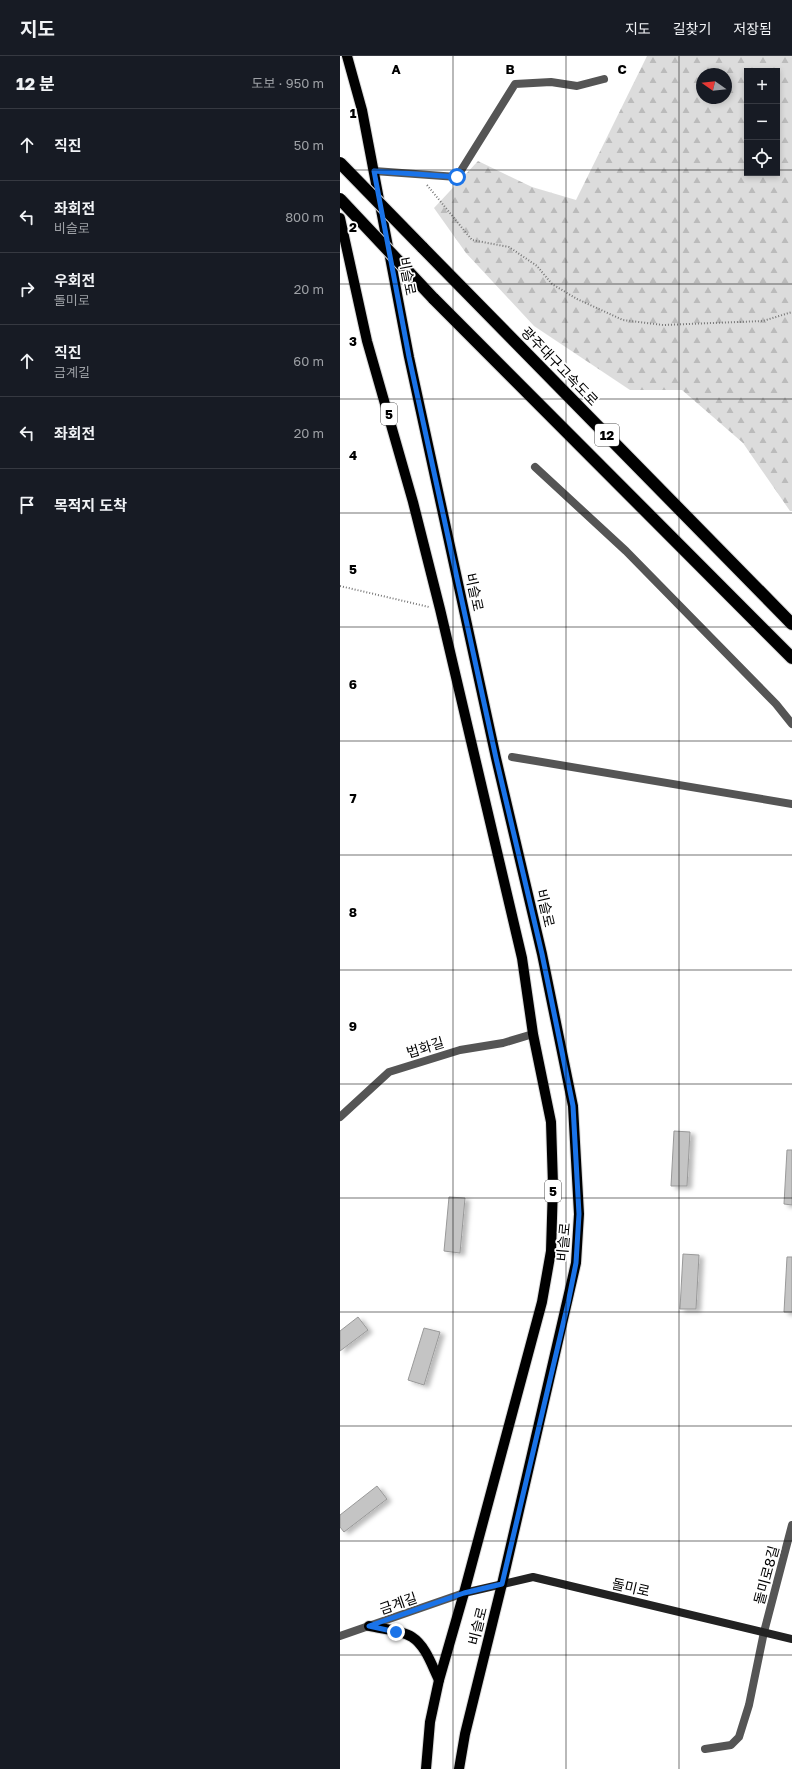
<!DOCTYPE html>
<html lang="ko">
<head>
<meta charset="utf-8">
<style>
	:root { --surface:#171b24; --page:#242831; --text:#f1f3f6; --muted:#9ea1a6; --line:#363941 }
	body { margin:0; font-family:"Golos Text","Noto Sans KR",sans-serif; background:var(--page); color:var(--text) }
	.controls { position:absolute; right:12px; top:12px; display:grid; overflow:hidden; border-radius:0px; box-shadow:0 2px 6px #0003 }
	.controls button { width:36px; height:36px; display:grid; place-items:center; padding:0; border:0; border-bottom:1px solid var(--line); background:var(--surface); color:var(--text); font:20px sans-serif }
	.compass { position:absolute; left:356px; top:12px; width:36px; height:36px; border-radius:50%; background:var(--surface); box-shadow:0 2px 6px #0003; rotate:284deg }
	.stop { position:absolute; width:12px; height:12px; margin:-9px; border:3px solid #1a73e8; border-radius:50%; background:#fff }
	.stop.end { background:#1a73e8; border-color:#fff; box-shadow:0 1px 4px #0008 }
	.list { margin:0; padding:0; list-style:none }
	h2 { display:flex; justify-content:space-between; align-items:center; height:52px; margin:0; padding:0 16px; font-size:17px }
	h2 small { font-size:13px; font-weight:400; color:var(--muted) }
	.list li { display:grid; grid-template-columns:26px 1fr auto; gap:12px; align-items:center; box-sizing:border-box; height:72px; padding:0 16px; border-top:1px solid var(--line) }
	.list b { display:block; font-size:15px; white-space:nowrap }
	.list p { margin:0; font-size:13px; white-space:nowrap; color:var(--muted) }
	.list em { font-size:13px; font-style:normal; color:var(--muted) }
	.icon { flex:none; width:22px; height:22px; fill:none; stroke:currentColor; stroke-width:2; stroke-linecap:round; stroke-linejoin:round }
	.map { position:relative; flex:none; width:452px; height:1713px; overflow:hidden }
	header { display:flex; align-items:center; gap:24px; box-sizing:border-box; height:56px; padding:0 20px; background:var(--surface); border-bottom:1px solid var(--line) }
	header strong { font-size:19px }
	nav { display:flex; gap:22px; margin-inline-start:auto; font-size:14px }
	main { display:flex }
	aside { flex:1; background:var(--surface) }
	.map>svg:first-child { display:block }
</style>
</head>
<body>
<header>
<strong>지도</strong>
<nav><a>지도</a><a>길찾기</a><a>저장됨</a></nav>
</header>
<main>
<aside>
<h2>12 분<small>도보 · 950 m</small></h2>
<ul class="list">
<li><svg class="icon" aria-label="ahead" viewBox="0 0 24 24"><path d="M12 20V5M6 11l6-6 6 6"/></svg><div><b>직진</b></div><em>50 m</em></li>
<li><svg class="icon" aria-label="left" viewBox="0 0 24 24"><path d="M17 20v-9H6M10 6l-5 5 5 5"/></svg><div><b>좌회전</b><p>비슬로</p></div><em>800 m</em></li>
<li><svg class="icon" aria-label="right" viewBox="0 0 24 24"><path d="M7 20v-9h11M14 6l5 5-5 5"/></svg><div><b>우회전</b><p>돌미로</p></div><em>20 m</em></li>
<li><svg class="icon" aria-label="ahead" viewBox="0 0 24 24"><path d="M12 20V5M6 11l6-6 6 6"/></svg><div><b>직진</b><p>금계길</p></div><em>60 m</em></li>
<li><svg class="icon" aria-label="left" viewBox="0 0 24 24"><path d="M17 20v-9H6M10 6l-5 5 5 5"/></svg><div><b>좌회전</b></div><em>20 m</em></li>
<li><svg class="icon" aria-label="arrive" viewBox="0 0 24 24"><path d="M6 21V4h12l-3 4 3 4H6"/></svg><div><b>목적지 도착</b></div></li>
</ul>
</aside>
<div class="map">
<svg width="452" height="1713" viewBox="0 0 452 1713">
	<defs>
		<pattern id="forest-firs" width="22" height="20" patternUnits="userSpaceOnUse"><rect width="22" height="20" fill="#dcdcdc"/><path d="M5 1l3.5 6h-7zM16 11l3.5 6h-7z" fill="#bbb"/></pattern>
		<filter id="shadow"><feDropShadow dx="4.5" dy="2.5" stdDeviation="2" flood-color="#0004"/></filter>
	</defs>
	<rect width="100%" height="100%" fill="#fff"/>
	<path fill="url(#forest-firs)" fill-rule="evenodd" d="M307,0H452V455H450L403,387L342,334H290L194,270L126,197L94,152L138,105L192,131L236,144ZM407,15H437V117H407ZM362,18H386V42H362Z"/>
	<g fill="#c4c4c4" stroke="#999" filter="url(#shadow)">
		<path d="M334,1075L350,1076L347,1130H331Z"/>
		<path d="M447,1094H452V1149L444,1148Z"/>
		<path d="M109,1141L125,1142L120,1197L104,1195Z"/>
		<path d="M343,1198L359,1199L356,1253H340Z"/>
		<path d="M447,1201H452V1256H444Z"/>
		<path d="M18,1261L28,1274L0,1295V1275Z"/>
		<path d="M84,1272L100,1276L84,1329L68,1324Z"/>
		<path d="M37,1430L47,1443L4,1476L0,1471V1459Z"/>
	</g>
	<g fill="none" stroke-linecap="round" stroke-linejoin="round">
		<defs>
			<g id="primary">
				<path d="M7,0L22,54L69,301L156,702L202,898L233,1050L239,1158L236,1207L162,1528L125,1678L119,1713"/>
				<path d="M0,162L27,285L73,446L100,553L182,902L193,978L211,1066L213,1129L211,1195L202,1246L124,1537L99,1624L90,1666L86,1713"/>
				<path d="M29,1570C42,1573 61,1574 72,1581C86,1590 92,1610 99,1624"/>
			</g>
			<g id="motorway">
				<path d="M82,191L452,568"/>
				<path d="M93,242L452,602"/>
			</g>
		</defs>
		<use href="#primary" stroke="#dbdbdb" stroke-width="12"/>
		<use href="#motorway" stroke="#dbdbdb" stroke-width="14"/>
		<g stroke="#777" stroke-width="2" stroke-dasharray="1 2" stroke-linecap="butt">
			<path d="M87,129L132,184L169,191L197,210L212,228L237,243L283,264L323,269L423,265L452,256"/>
			<path d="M0,530L89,551"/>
		</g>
		<g stroke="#555" stroke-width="8">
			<path d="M34,115L117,121L175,28L211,26L237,30L264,23"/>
			<path d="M195,411L286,495L436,648L452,668"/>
			<path d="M172,701L452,748"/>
			<path d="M0,1061L49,1016L120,994L163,987L193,978"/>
			<path d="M365,1693L391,1689L399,1681L409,1649L424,1576L452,1469"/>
		</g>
		<path stroke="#555" stroke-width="8" d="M0,1580L124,1537"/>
		<path stroke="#222" stroke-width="8" d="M124,1537L193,1521L452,1583"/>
		<use href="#primary" stroke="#000" stroke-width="10"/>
		<use href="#motorway" stroke="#000" stroke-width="12"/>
		<defs>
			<g id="motorway-bridge">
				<path d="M0,107L82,191"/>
				<path d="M0,143L93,242"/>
			</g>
		</defs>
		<use href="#motorway-bridge" stroke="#dbdbdb" stroke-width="14" stroke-linecap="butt"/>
		<use href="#motorway-bridge" stroke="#000" stroke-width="12"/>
	</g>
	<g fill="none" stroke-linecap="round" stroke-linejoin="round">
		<path stroke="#1a73e8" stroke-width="5" d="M56,1576L29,1570L124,1537L162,1528L228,1247L236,1207L239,1158L233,1050L202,898L156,702L69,301L34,115L117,121"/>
	</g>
	<path fill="none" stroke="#000" stroke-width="1" stroke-opacity="0.55" d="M113,0V1713M226,0V1713M339,0V1713M0,114H407M437,114H452M0,228H452M0,343H452M0,457H452M0,571H452M0,685H452M0,799H452M0,914H452M0,1028H452M0,1142H452M0,1256H452M0,1370H452M0,1485H452M0,1599H452"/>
	<g text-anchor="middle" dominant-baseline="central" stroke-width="3.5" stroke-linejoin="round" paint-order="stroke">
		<g fill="#fff" stroke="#4c4c4c" stroke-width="1">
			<rect x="41" y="347" width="16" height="22" rx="3"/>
			<rect x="255" y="368" width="24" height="22" rx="3"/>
			<rect x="205" y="1124" width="16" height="22" rx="3"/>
		</g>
		<g font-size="13" font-weight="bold" fill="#000">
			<text x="49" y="358">5</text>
			<text x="267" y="379">12</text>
			<text x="213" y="1135">5</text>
		</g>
		<g font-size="14" fill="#000" stroke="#fff">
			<text transform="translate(68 220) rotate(79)">비슬로</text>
			<text transform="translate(220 310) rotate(46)">광주대구고속도로</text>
			<text transform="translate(135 536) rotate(78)">비슬로</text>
			<text transform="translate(206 852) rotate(77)">비슬로</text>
			<text transform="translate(85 991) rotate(-17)">법화길</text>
			<text transform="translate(223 1186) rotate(-85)">비슬로</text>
			<text transform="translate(426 1519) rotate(-75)">돌미로8길</text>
			<text transform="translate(291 1531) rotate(13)">돌미로</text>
			<text transform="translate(58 1547) rotate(-19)">금계길</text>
			<text transform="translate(137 1570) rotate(-76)">비슬로</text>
		</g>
	</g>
	<g font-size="13" text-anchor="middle" font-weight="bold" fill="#000" stroke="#fff" stroke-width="3.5" stroke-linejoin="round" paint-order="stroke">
		<text x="56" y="18">A</text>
		<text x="170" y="18">B</text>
		<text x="282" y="18">C</text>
		<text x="13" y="62">1</text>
		<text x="13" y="176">2</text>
		<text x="13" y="290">3</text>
		<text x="13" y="404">4</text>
		<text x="13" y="518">5</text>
		<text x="13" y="633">6</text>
		<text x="13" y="747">7</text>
		<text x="13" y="861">8</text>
		<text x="13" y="975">9</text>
	</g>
</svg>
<div class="controls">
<button>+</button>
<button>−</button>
<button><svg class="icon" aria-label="locate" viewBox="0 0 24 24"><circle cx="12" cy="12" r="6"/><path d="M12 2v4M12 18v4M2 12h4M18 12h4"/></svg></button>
</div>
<svg class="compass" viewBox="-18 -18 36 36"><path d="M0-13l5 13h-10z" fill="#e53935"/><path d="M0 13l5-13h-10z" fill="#9ea1a6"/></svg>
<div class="stop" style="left:117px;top:121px"></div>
<div class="stop end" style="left:56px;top:1576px"></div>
</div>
</main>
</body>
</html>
